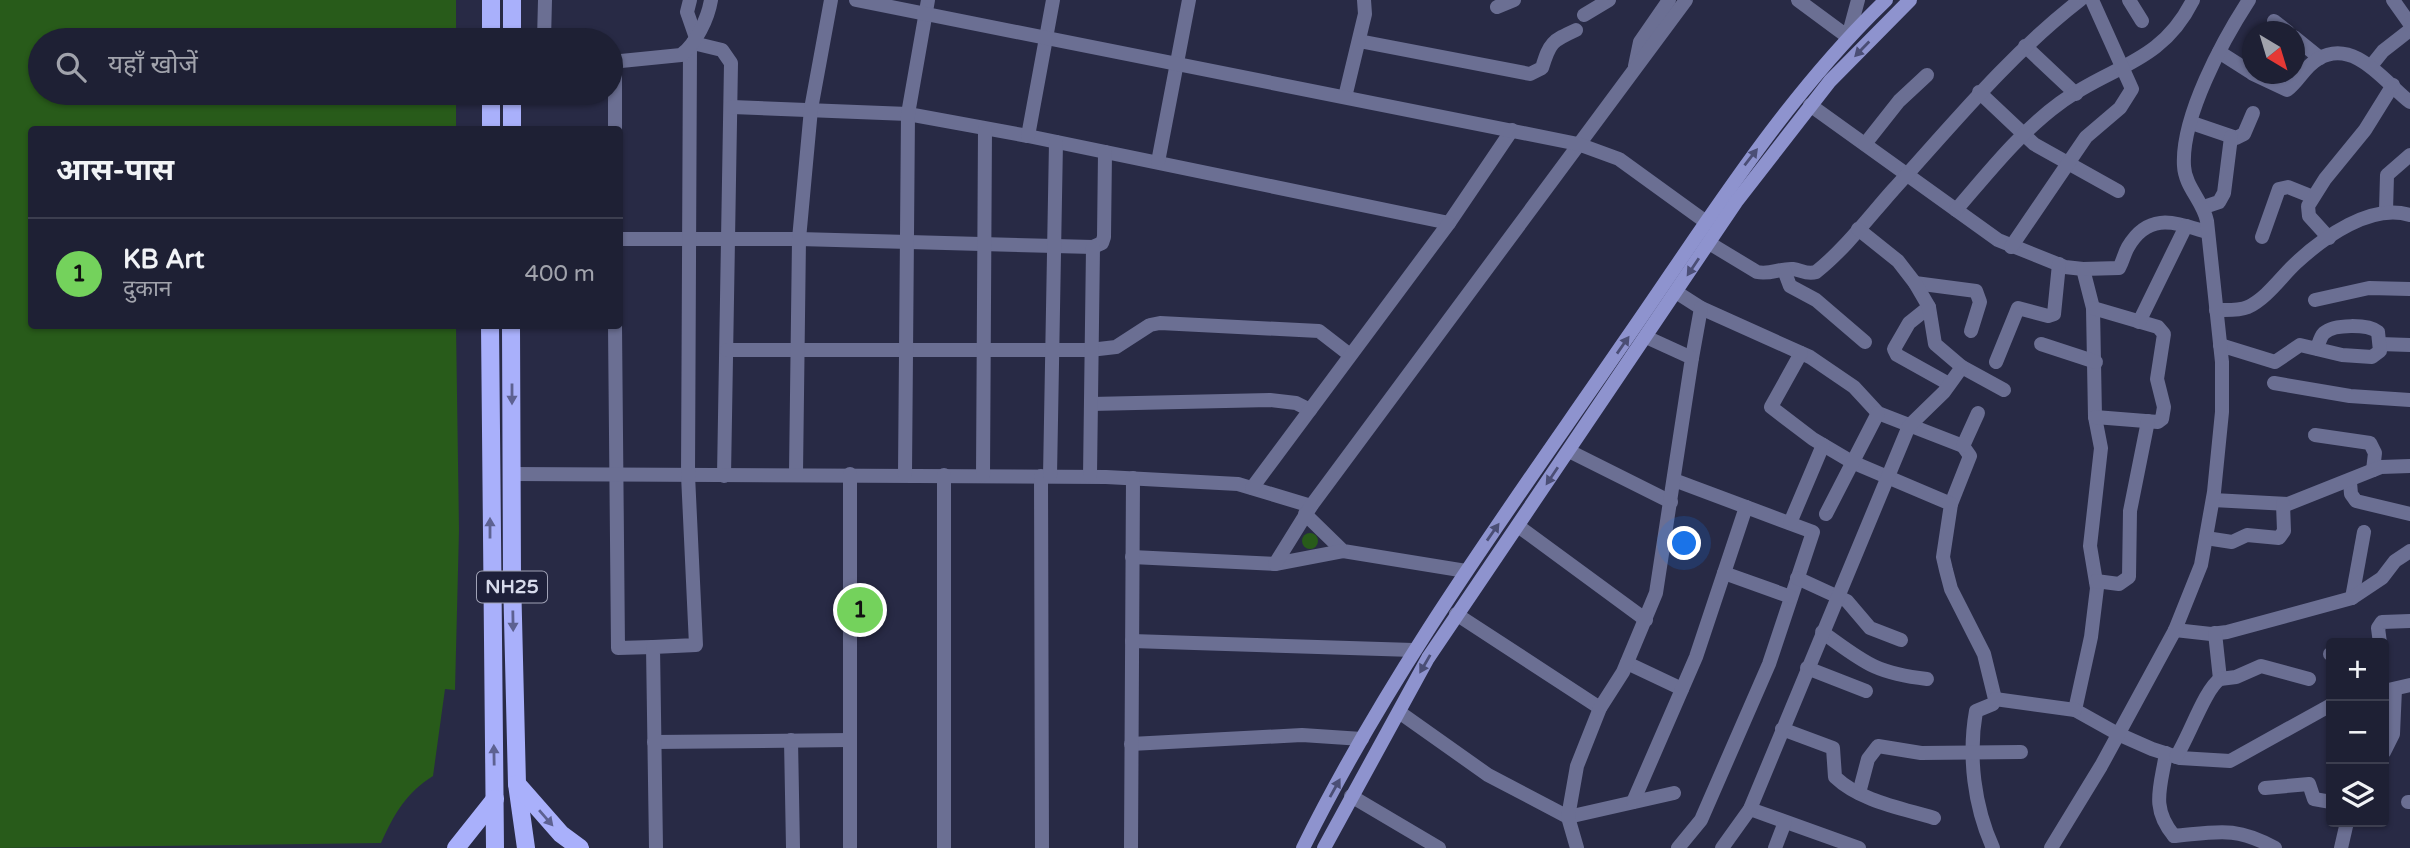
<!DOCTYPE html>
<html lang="hi">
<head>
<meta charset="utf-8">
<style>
	:root { --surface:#1e2034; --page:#2b2d40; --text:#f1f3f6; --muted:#a1a3ac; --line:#3c3e4f; --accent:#74d25c }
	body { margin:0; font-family:"Varela Round","Noto Sans Devanagari",sans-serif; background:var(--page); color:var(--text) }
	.controls { position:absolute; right:21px; bottom:21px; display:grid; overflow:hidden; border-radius:7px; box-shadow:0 2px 5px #0004 }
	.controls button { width:63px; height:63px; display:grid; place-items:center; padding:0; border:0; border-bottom:2px solid var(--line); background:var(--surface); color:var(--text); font:35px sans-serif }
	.compass { position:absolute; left:2242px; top:21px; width:63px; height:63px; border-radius:50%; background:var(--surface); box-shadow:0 2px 5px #0004; rotate:142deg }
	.you { position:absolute; left:1685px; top:544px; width:24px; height:24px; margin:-18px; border:5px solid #fff; border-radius:50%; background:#1a73e8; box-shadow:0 0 0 10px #1a73e833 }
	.badge { display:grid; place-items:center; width:46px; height:46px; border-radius:50%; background:var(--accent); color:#111; font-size:23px; font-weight:700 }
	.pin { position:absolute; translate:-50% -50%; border:4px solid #fff; box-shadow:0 2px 7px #0006 }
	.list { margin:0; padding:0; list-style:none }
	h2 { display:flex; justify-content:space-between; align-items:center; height:91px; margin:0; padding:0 28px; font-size:30px }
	h2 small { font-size:23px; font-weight:400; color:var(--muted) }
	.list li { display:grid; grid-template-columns:46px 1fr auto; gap:21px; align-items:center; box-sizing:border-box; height:112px; padding:0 28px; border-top:2px solid var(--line) }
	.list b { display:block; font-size:26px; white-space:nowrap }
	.list p { margin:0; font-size:23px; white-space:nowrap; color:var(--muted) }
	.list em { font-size:23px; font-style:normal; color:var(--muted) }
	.icon { flex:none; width:38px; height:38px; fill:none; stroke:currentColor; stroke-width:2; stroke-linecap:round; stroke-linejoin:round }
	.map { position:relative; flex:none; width:2410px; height:848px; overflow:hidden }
	.search { position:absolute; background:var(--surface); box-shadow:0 2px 5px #0004; left:28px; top:28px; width:595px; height:77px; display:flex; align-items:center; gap:18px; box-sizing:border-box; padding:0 24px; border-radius:38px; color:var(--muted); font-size:26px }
	.panel { position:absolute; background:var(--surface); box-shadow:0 2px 5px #0004; left:28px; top:126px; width:595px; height:203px; border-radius:7px }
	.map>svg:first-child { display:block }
</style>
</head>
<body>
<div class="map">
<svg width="2410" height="848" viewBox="0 0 2410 848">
	<rect width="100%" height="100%" fill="#282a45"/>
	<g fill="#285b1a">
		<path d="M0,0H456V40H40V93H456V129L32,130V326H456L459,530L455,690L445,689L433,776C406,793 394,814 381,843L0,848Z"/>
		<circle cx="1310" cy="541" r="8"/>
	</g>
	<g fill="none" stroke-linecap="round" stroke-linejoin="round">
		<g stroke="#6b6f93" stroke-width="14">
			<path d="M1798,0L1848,37L1858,0"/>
			<path d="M2129,0L2142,21"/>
			<path d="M2393,0L2410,24"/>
			<path d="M1497,7L1514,0"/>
			<path d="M1584,15L1609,0"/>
			<path d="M2274,21L2288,32"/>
			<path d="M2294,37L2320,58"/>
			<path d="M544,40L545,0"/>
			<path d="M1359,41L1530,74L1542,68C1550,42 1552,41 1576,30"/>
			<path d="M693,43L722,50L731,63L724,476"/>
			<path d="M2025,46L2076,94"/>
			<path d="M2219,52L2252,73"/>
			<path d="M1635,66L1640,42L1669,0"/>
			<path d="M2371,66L2383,51L2410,30"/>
			<path d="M2253,74L2287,90C2299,81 2305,66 2318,59C2355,37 2386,84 2410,102"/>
			<path d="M1979,92L2034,144L2118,191"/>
			<path d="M1345,97L1365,14L1364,0"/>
			<path d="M1810,105L1998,240L2065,267L2083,269L2093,308L2095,417L2101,448L2090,546L2097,588L2091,637L2075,710L2118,734L2152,749L2180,758L2230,761L2331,705"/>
			<path d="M732,107L908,114L1028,136L1449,223L1512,130"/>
			<path d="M2192,123L2236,138L2244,134L2253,113"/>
			<path d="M615,130V62"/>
			<path d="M1028,136L1053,0"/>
			<path d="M1865,144L1899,101L1927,75"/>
			<path d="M1158,162L1189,0"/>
			<path d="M2204,207L2219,202L2224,193L2231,137"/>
			<path d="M1956,210C1988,173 2020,132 2060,103C2112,65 2161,64 2193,0"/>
			<path d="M2386,211L2387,175L2410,155"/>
			<path d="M2262,237L2279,189L2288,187L2313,197"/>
			<path d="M2329,238L2309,216L2308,206L2325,179L2365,130L2393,85"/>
			<path d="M620,239H799L1093,247L1102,243L1104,237L1105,152"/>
			<path d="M1709,243L1757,272C1770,275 1780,268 1793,269C1801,270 1807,275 1816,272C1845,249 1869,217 1893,190C1953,124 2009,55 2080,0"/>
			<path d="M2011,247L2086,137L2120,108L2132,89L2092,0"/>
			<path d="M2083,269L2119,268C2123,261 2124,254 2128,247C2149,211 2176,223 2207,232"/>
			<path d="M1784,270L1790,286L1816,300L1865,342"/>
			<path d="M1915,283L1976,291L1980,302L1971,331"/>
			<path d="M1676,292L1701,308L1810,357L1854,387L1878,413L1963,446L1970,456L1951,504"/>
			<path d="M2315,300L2369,288L2410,289"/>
			<path d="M1929,307L1909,323L1894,349L1897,355L1949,384"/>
			<path d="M2093,308L2158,327L2164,334L2157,379L2164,407L2162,419L2158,422L2095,417"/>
			<path d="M2216,310C2227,310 2238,311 2248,307C2267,298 2281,277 2296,263C2324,237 2371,203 2410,215"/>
			<path d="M2139,322L2186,226"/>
			<path d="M615,326L618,648L653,647"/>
			<path d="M2041,344L2096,362"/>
			<path d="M2380,344L2410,345"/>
			<path d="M2220,345L2275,362L2300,345L2342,355L2372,357L2380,351L2378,332C2368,324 2334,324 2324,333C2320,337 2319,343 2317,349"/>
			<path d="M727,350H1090L1116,347L1150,325L1160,323L1319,331L1350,355"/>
			<path d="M1801,353L1771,407L1813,439L1852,462L1951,504L1943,557L1946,570L1951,589L1984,654L1995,699L1993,704L1976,711C1968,756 1974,806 1993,848"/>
			<path d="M1692,358L1701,308"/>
			<path d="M1996,362L2018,308L2048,316L2054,314L2059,264"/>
			<path d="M1962,367L2004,390"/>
			<path d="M2274,383L2350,396L2410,400"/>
			<path d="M1091,404L1270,400L1296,403L1310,410"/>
			<path d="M2315,435L2370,443L2375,453L2373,470"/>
			<path d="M1963,446L1978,413"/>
			<path d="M1569,451L1671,502"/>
			<path d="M796,473L799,239L811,109L831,0"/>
			<path d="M512,474L1106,477L1238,484L1311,506"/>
			<path d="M905,474L908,114L928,0"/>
			<path d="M983,475L985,129"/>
			<path d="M1041,476L1042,848"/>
			<path d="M1050,476L1056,142"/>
			<path d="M1090,476L1093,247"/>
			<path d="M1674,480L1813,532L1769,664L1701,820L1678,848"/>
			<path d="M2350,482L2351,494L2356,501L2410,514"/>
			<path d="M1252,488L1449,223"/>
			<path d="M2213,500L2288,504L2381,467L2410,466"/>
			<path d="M1305,514L1343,551L1466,571"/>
			<path d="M1826,514L1878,413"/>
			<path d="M1790,523L1823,445"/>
			<path d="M1518,526L1646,620"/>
			<path d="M2206,538L2232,542L2247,535L2279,538L2284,531L2283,504"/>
			<path d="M1132,557L1275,564L1343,551"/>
			<path d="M1275,564L1311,506L1686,0"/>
			<path d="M1724,573L1791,597"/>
			<path d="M1797,578L1847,601L1870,628L1901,640"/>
			<path d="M2096,581L2119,584L2129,577L2130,511L2148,421"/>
			<path d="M2352,598L2364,532"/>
			<path d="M1456,614L1600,708"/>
			<path d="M2175,630L2211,634L2227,632L2352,598L2382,578L2395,561L2410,551"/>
			<path d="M1822,632C1864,662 1874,673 1927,679"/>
			<path d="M2215,633L2220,679"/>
			<path d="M1132,641L1413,650"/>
			<path d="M2380,643L2378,628L2382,622L2410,621"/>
			<path d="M2330,654H2331"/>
			<path d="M1627,663L1682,689"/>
			<path d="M1807,668L1866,691"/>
			<path d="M2384,691L2410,685"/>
			<path d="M1995,699L2075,710"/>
			<path d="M1399,712L1488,775L1568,817L1674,793"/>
			<path d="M1782,729L1833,748L1835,777C1860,801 1901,808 1934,818"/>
			<path d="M791,740L793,848"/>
			<path d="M654,742L850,740"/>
			<path d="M1131,744L1302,735L1362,739"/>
			<path d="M2384,752L2393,734L2395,689"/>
			<path d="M2166,753C2161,787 2150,807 2174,836"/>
			<path d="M2176,757C2189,737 2205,689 2220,679L2236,677L2261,666L2309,679"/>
			<path d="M2265,788L2309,784L2314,799L2331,802"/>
			<path d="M1859,793L1868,759L1878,746L1921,753L2021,752"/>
			<path d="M1351,796L1439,848"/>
			<path d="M1633,802L1696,657L1746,507"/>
			<path d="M2408,802H2410"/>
			<path d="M1750,809L1859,848"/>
			<path d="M2174,836C2218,832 2235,826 2275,848"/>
			<path d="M656,848L653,647L696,645L688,475L690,48"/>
			<path d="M850,848V474"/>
			<path d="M944,848V475"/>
			<path d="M1131,848L1133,478"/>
			<path d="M1577,848L1568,817L1577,766L1600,708L1623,672L1656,593L1692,358L1646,337"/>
			<path d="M1722,848L1750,809L1909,426L1944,392L1962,367L1935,344L1929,307L1915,283L1898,261L1858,229"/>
			<path d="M1775,848L1785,822"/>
			<path d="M2051,848L2101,766L2175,630L2201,565L2214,492L2222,412V362L2207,221C2203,201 2185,187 2184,166C2181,117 2223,40 2249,0"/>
			<path d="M2341,848L2347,822"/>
		</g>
		<g stroke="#6b6f93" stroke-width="14">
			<path d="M690,0L687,12L695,35"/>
			<path d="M856,0L1578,144L1619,159L1706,222"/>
			<path d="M611,62L681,55C696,44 708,18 711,0"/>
		</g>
		<g stroke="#8e93ce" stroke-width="14">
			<path d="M1303,848C1391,670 1508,511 1620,348C1704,228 1780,102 1886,0"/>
			<path d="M1324,848L1428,658L1736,202L1830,81L1910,0"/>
		</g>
		<g stroke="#a9b0fb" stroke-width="18">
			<path d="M491,40V0"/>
			<path d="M512,40V0"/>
			<path d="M491,130V93"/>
			<path d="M512,130V93"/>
			<path d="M490,326L495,848"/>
			<path d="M511,326L512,577L517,784L526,848"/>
			<path d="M517,784L561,834L580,848"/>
			<path d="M456,848L495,799"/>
		</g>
	</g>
	<defs><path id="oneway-solid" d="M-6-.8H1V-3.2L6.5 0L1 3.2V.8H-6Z" transform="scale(1.75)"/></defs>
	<g fill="#4b4e75">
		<use href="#oneway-solid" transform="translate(1862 49) rotate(134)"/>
		<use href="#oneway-solid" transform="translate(1751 157) rotate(-52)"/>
		<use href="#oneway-solid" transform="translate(1693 267) rotate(124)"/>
		<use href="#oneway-solid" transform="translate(1623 345) rotate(-55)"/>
		<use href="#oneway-solid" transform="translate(1552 476) rotate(124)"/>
		<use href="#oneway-solid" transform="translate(1493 532) rotate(-55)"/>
		<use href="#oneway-solid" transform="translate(1425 664) rotate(120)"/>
		<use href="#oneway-solid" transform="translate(1335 788) rotate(-61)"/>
	</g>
	<g fill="#5d6191">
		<use href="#oneway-solid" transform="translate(512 394) rotate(90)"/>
		<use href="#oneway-solid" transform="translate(490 528) rotate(-90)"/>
		<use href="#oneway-solid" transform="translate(513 621) rotate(89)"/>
		<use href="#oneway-solid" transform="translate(494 755) rotate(-91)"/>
		<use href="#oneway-solid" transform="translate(546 818) rotate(49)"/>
	</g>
	<g text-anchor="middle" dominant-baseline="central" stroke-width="6" stroke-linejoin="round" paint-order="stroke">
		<rect fill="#1e203a" stroke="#a0a2b6" stroke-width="2" x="477" y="571.5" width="70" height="31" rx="5"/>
		<g font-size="19" font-weight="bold" fill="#d7daeb">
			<text x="512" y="587">NH25</text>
		</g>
	</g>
</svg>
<div class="controls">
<button>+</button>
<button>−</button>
<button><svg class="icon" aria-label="layers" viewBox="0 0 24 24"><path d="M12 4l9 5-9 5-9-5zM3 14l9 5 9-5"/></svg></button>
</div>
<svg class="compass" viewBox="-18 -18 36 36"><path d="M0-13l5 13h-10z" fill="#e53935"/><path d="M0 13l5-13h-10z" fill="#a1a3ac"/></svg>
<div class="you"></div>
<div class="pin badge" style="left:860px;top:610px">1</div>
<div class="search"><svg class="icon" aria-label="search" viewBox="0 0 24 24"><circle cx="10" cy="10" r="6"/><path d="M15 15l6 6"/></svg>यहाँ खोजें</div>
<section class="panel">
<h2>आस-पास<small></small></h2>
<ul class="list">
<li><span class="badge">1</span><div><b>KB Art</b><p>दुकान</p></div><em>400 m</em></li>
</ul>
</section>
</div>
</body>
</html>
